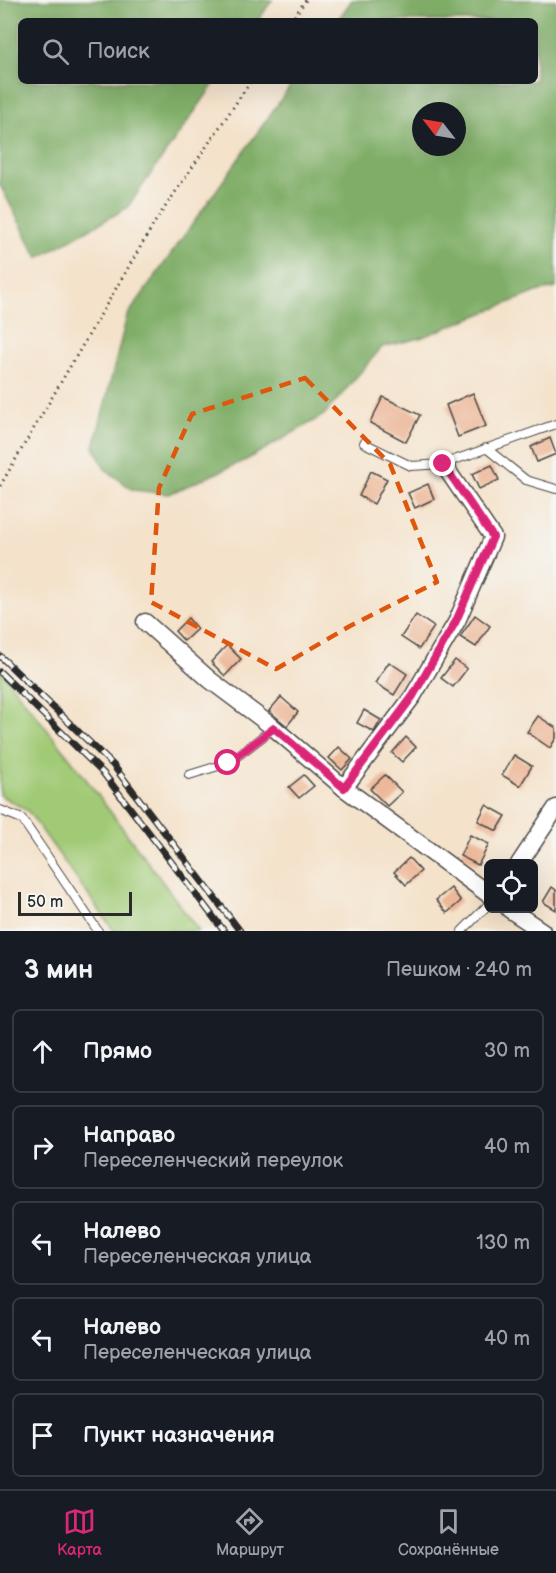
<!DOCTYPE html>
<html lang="ru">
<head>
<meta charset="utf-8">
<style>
	:root { --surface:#171b24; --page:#242831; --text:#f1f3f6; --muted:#9ea1a6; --line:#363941; --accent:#db2777 }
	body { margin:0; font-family:"Balsamiq Sans",sans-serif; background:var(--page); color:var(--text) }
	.controls { position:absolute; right:18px; bottom:18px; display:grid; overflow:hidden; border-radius:9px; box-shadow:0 6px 24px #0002 }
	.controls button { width:54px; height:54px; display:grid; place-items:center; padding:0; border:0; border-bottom:2px solid var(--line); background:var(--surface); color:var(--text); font:30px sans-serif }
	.compass { position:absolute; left:412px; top:102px; width:54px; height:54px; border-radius:50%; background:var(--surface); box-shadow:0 6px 24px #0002; rotate:301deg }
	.scale { position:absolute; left:18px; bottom:15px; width:114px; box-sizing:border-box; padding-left:6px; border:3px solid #2b2b2b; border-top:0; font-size:16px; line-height:21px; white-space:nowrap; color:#2b2b2b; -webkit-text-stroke:4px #f6f6f2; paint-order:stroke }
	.stop { position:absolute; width:18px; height:18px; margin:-14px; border:4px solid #db2777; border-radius:50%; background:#fff }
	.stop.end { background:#db2777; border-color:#fff; box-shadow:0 2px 6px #0008 }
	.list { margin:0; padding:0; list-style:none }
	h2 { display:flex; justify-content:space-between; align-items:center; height:78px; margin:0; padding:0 24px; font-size:26px }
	h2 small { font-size:20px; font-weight:400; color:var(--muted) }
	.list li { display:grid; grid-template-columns:39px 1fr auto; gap:18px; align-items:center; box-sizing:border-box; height:84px; margin:0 12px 12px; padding:0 12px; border:2px solid var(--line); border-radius:9px }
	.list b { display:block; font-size:22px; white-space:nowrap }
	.list p { margin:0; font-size:20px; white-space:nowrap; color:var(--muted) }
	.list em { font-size:20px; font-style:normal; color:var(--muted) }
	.icon { flex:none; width:33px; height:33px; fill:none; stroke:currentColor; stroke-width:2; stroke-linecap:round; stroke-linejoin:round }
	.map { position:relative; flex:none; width:556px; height:931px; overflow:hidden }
	.search { position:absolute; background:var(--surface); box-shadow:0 6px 24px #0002; left:18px; right:18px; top:18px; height:66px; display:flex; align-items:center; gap:15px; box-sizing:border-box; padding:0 21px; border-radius:9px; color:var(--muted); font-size:22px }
	.sheet { height:558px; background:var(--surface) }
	nav { display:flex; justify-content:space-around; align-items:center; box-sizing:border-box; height:84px; border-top:2px solid var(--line); background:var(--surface); font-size:16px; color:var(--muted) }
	nav a { display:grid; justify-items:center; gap:3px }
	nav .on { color:var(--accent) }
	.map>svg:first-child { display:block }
</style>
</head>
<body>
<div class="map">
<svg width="556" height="931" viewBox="0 0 556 931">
	<rect width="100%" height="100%" fill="#f6f6f2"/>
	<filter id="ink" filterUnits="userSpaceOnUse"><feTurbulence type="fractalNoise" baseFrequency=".0167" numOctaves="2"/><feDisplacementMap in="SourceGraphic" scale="12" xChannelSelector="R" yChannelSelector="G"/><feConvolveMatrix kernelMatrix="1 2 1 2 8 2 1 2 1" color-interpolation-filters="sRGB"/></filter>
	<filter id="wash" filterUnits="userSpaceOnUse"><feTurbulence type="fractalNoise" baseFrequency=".008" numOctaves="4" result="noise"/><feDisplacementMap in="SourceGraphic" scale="24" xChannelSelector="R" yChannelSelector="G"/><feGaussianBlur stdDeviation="1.35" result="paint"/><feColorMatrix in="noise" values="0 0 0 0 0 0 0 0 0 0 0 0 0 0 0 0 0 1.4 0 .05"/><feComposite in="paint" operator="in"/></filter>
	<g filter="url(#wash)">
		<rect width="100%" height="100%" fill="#f4e2ca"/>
		<path fill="#a1ca76" stroke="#667a50" stroke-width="1.5" d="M0,670L77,767L199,931H114L28,811L0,795Z"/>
		<g fill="#80ae67" stroke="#566c49" stroke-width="1.5" fill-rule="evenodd">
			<path d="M0,0H272L258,21H21V81H216L127,208L38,258L0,185Z"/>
			<path d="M352,0H556V288L539,291L420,338L382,347L324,415L246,460L169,494L133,490L105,469L94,447L127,316L294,81H535V21H337ZM421,111H457V147H421Z"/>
		</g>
		<g id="blocks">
			<g fill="#edb798">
				<path d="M473,393L486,426L458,437L446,405Z"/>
				<path d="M383,397L420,415L406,442L370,423Z"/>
				<path d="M550,438L556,454L537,462L531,447Z"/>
				<path d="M492,465L499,480L479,489L472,474Z"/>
				<path d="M371,471L387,479L374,504L359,496Z"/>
				<path d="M428,484L434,499L415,508L408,493Z"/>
				<path d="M416,615L434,627L419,649L401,637Z"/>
				<path d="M475,615L490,626L476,647L460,637Z"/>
				<path d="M188,618L197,629L184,641L175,631Z"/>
				<path d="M227,645L241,659L225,676L211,662Z"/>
				<path d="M455,660L467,669L453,687L441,678Z"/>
				<path d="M389,662L407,674L394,695L375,683Z"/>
				<path d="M281,697L298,712L287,726L269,711Z"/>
				<path d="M364,710L381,720L374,732L357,723Z"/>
				<path d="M538,716L556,728V738L550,748L527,732Z"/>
				<path d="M406,737L416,747L402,762L392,753Z"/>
				<path d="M339,747L352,759L342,770L329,758Z"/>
				<path d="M514,755L532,766L520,786L502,775Z"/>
				<path d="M304,775L314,786L299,798L289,787Z"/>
				<path d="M385,775L402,792L387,806L370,789Z"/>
				<path d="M486,805L506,816L497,831L478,821Z"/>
				<path d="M470,835L489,844L478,865L460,856Z"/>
				<path d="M409,858L421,871L406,885L394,872Z"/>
				<path d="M552,887L556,890V910L543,902Z"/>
				<path d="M451,888L461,901L447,913L436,900Z"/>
			</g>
		</g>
	</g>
	<g filter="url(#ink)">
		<use href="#blocks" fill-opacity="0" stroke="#494643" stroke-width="1.5"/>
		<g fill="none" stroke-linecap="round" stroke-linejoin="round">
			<defs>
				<g id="lane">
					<path d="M364,443L411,466L443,464L556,424"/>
					<path d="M486,448L526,480L556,489"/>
					<path d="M189,775L228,763L274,728"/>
					<path d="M0,810L22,819L98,931"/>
					<path d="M462,931L488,905"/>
				</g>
				<g id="street">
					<path d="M145,622L210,680L274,728L344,788L488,894"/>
					<path d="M344,788L413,696L457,621L493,537L443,464"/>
					<path d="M519,864L556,808"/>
					<path d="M509,909L542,931"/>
				</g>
			</defs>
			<use href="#lane" stroke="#494643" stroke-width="10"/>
			<use href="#street" stroke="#494643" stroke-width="19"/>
			<g stroke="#494643" stroke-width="3" stroke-dasharray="1.5 4.5" stroke-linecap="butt">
				<path d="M291,21L306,0"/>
				<path d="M0,486L155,222L251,81"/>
			</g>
			<use href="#lane" stroke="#fff" stroke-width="8"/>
			<use href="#street" stroke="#fff" stroke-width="16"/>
			<defs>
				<g id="rail">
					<path d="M0,656L113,765L240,931"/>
					<path d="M0,672L104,774L224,931"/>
				</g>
			</defs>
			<use href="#rail" stroke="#2b2b2b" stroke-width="7"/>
			<use href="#rail" stroke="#f6f6f2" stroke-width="4.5" stroke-dasharray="14" stroke-linecap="butt"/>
		</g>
	</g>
	<g fill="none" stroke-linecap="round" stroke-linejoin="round" filter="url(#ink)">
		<path stroke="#db2777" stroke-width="8" d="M228,763L274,728L344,788L413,696L456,621L493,537L443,464"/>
	</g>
	<path fill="none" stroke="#df570e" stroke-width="4.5" stroke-dasharray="12 8" stroke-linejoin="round" d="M305,378L390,464L437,582L350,626L276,669L151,602L159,488L192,414Z"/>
</svg>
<div class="controls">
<button><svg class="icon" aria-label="locate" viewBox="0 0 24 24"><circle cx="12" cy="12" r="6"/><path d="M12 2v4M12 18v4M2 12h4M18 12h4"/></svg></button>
</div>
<svg class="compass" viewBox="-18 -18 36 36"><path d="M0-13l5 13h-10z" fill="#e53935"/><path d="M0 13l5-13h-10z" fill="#9ea1a6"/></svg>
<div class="scale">50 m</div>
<div class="stop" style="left:228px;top:763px"></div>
<div class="stop end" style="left:443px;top:464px"></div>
<div class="search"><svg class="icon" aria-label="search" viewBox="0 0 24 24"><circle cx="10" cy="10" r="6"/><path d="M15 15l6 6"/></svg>Поиск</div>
</div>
<section class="sheet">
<h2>3 мин<small>Пешком · 240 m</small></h2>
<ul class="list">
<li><svg class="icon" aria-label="ahead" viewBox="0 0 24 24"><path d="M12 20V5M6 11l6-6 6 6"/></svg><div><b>Прямо</b></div><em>30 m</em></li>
<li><svg class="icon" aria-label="right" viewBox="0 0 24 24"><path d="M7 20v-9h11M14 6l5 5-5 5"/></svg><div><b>Направо</b><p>Переселенческий переулок</p></div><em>40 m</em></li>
<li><svg class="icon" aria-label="left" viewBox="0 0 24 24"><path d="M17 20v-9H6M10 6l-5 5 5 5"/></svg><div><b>Налево</b><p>Переселенческая улица</p></div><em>130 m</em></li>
<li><svg class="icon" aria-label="left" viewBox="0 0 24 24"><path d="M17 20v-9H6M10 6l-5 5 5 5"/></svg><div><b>Налево</b><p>Переселенческая улица</p></div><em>40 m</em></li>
<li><svg class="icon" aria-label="arrive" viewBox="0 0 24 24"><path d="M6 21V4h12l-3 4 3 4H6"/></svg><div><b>Пункт назначения</b></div></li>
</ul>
</section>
<nav>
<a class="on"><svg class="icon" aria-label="map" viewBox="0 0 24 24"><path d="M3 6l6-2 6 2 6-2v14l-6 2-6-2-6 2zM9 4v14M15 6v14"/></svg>Карта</a>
<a><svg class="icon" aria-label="directions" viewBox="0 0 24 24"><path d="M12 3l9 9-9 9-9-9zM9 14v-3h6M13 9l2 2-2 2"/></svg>Маршрут</a>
<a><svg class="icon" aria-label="saved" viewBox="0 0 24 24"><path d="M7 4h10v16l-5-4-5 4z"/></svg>Сохранённые</a>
</nav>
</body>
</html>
